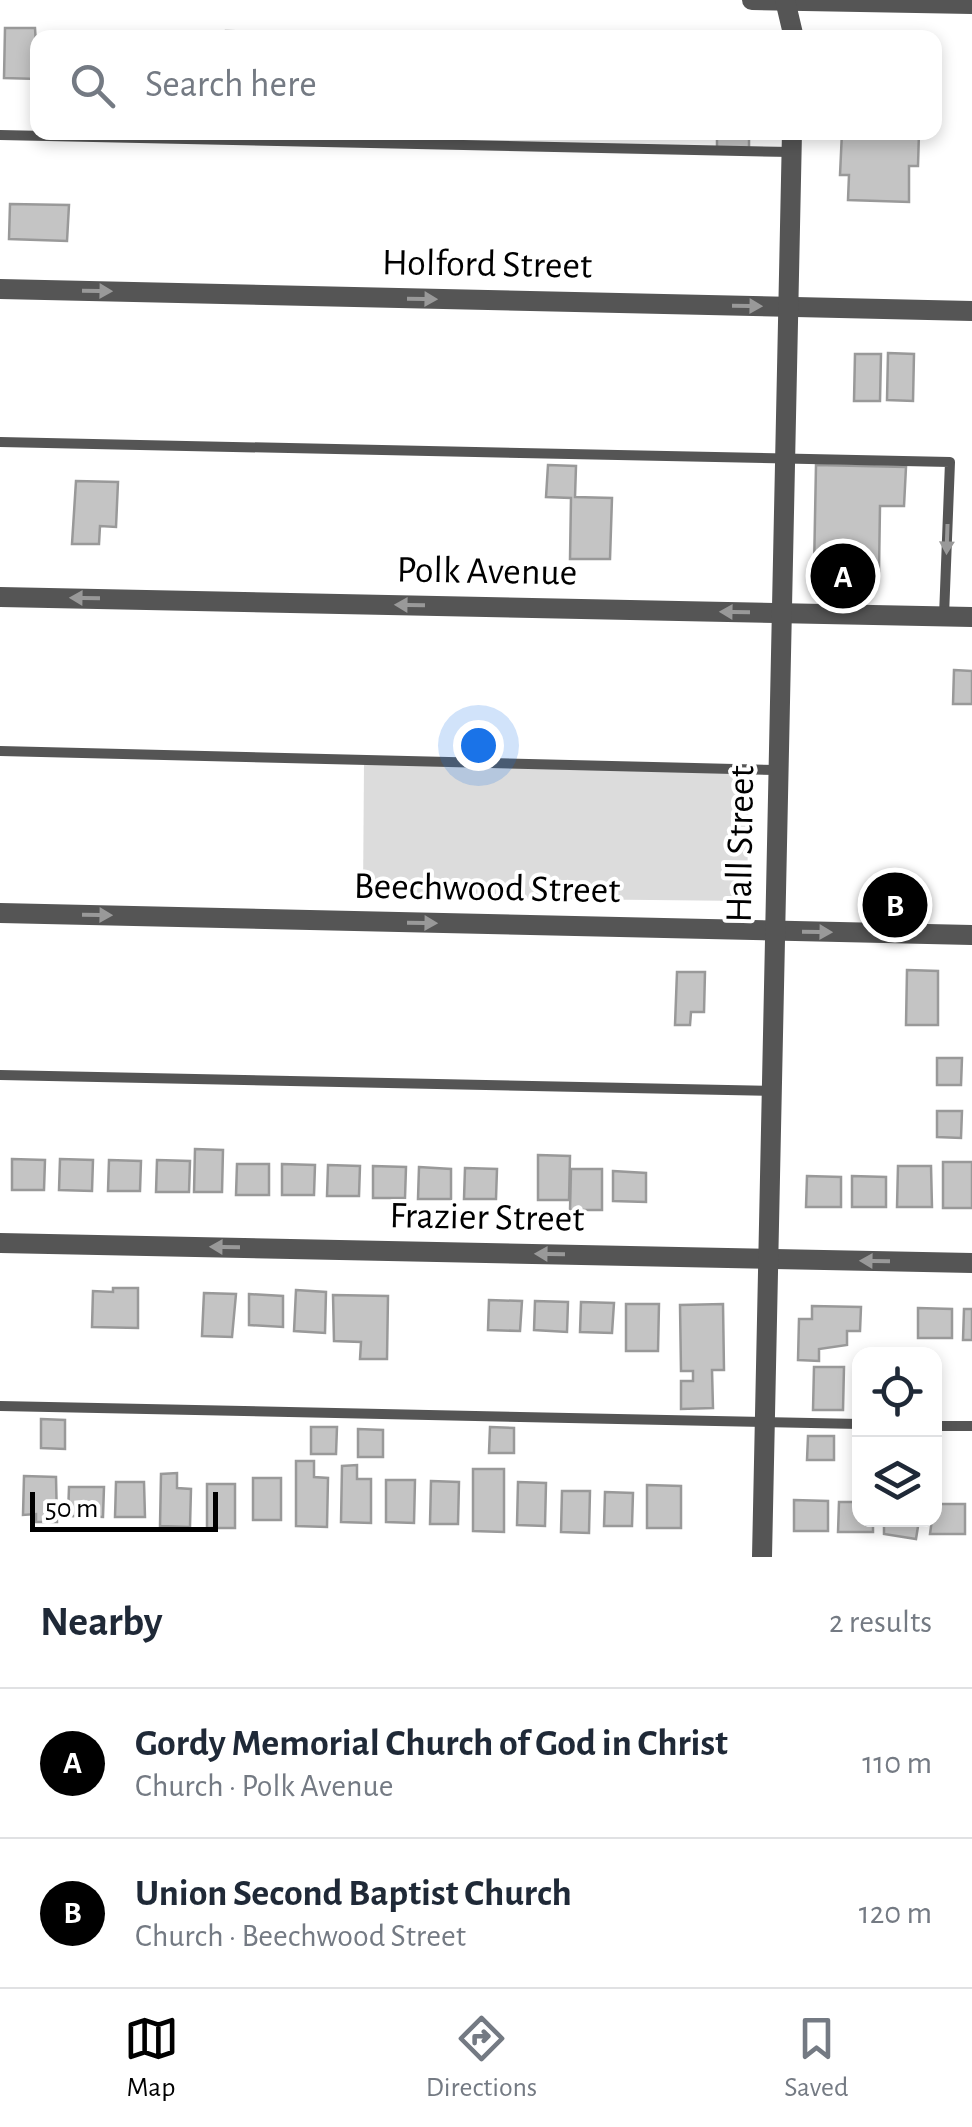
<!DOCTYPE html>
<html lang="en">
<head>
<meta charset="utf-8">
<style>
	:root { --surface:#fff; --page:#f6f6f7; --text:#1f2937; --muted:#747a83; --line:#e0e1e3; --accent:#000 }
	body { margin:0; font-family:"Alegreya Sans",sans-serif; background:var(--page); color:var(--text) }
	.controls { position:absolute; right:30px; bottom:30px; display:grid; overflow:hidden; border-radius:20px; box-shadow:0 5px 15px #0003 }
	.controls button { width:90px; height:90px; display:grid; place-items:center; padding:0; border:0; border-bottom:2px solid var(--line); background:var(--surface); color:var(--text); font:50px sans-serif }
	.scale { position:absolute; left:30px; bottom:25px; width:188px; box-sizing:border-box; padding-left:10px; border:5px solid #000; border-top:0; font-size:28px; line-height:35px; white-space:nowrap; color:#000; -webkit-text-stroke:8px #fff; paint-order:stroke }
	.you { position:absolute; left:478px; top:745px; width:35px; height:35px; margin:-25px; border:8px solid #fff; border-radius:50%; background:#1a73e8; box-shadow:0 0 0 15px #1a73e833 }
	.badge { display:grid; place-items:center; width:65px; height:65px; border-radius:50%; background:var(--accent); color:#fff; font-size:32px; font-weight:700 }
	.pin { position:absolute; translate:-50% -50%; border:5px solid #fff; box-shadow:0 2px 10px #0006 }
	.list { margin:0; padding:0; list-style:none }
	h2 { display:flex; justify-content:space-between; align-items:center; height:130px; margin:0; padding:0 40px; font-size:42px }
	h2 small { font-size:32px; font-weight:400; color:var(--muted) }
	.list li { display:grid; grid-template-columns:65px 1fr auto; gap:30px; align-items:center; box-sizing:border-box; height:150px; padding:0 40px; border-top:2px solid var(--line) }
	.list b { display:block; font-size:38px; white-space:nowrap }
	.list p { margin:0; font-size:32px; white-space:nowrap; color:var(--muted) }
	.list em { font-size:32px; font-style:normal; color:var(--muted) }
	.icon { flex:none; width:55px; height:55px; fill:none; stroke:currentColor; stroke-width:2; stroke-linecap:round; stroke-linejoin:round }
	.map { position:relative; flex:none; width:972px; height:1557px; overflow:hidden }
	.search { position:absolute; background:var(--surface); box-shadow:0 5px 15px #0003; left:30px; right:30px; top:30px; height:110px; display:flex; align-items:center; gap:25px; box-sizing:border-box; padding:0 35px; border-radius:20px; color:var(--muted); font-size:38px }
	.sheet { height:430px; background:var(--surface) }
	nav { display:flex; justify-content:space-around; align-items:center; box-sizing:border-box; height:140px; border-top:2px solid var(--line); background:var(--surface); font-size:28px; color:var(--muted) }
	nav a { display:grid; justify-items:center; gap:5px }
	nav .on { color:var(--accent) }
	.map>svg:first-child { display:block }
</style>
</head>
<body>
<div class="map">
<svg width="972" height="1557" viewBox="0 0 972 1557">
	<rect width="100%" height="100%" fill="#fff"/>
	<path fill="#dcdcdc" d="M364,763L749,765L747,901L363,897Z"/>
	<g fill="#c4c4c4" stroke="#999" stroke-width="2.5">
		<path d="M5,28H35L38,79L4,78Z"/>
		<path d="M226,31L269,32V38H226Z"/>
		<rect x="717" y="132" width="32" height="16"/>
		<path d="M842,132H919L918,166H909V202L848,200L849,175H840Z"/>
		<path d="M10,204L69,205L67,241L9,239Z"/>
		<path d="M888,353L914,354L913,401L887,400Z"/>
		<path d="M855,354H881L880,401H854Z"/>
		<path d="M548,465L576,466L575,497L612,498L610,559H570L571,498L546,497Z"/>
		<path d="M816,465L906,467L904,506H880L879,571L814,570Z"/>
		<path d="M76,481L118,482L116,527L100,526L99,544H72Z"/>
		<path d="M954,670L972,671V704H953Z"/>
		<path d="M907,970L938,971V1025H906Z"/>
		<path d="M677,972H705L704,1012H691L690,1025H675Z"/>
		<path d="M937,1058H962L961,1085H937Z"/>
		<path d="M937,1111H962L961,1138L937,1137Z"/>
		<path d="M195,1149L223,1150L222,1192H194Z"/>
		<path d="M538,1155L570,1156L569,1200H538Z"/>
		<path d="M12,1159L45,1160L44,1190H12Z"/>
		<path d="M60,1159L93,1160L92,1191L59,1190Z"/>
		<path d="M109,1160L141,1161L140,1191H108Z"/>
		<path d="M157,1160L190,1161L189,1192H156Z"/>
		<rect x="943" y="1162" width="29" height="46"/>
		<path d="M237,1164H269V1195H236Z"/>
		<path d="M282,1164L315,1165L314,1195H282Z"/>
		<path d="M328,1165L360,1166L359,1196H327Z"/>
		<path d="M373,1166L406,1167L405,1198H373Z"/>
		<path d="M898,1166H931L932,1207H897Z"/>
		<path d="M419,1167L451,1169V1199H418Z"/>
		<path d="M465,1168L497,1169L496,1199H464Z"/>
		<path d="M571,1169H602V1210H570Z"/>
		<path d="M613,1171L646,1173V1202L613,1201Z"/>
		<path d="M807,1176L841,1177V1207H806Z"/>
		<path d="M852,1176L886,1177V1207H852Z"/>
		<path d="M113,1288H138V1328L92,1327L93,1291L113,1292Z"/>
		<path d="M296,1290L326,1292L325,1333L294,1331Z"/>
		<path d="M204,1293L236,1294L232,1337L202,1336Z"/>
		<path d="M249,1294L283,1296V1327L249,1325Z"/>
		<path d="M333,1295L388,1296L387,1359H360L361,1342L334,1341Z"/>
		<path d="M489,1300L522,1301L520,1331L488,1330Z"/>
		<path d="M535,1301L568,1302L567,1332L534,1330Z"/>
		<path d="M581,1302L614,1303L612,1333L580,1332Z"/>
		<path d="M626,1304H659L658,1351H626Z"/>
		<path d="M723,1304L724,1370H712L713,1408L681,1409V1381H693V1371H681L680,1305Z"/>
		<path d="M812,1306L861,1307L860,1331H847V1345L819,1349V1361L798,1360L799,1319H812Z"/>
		<path d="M918,1308L952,1309V1338H918Z"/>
		<path d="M964,1309H972V1340H963Z"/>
		<path d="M814,1367H844L843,1410H813Z"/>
		<path d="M41,1419L65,1420V1449L41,1448Z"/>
		<path d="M311,1427H337L336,1454H311Z"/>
		<path d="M490,1427L514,1428V1453H489Z"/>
		<path d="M358,1429L383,1430V1457H358Z"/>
		<path d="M808,1436H834V1460H807Z"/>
		<path d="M296,1461H314V1477L328,1478L327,1527L296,1526Z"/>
		<path d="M357,1465V1479H371V1523L341,1522L342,1466Z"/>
		<path d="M473,1469H504V1532L473,1531Z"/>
		<path d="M177,1473V1488L191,1489L190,1527L160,1526L161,1474Z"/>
		<path d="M24,1476L56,1477L57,1522H36V1514L23,1515Z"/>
		<rect x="253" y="1478" width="28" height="42"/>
		<path d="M386,1480H415L414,1523L386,1522Z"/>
		<path d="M431,1481L459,1482L458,1524H430Z"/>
		<path d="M116,1482H144L145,1517H115Z"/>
		<path d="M518,1482L546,1483L545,1526L517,1525Z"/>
		<path d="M855,1482H860V1520H873V1532H838L839,1502H855Z"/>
		<rect x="207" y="1484" width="28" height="44"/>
		<path d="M647,1485L681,1486V1528H647Z"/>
		<path d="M69,1487H104L103,1517L68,1516Z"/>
		<path d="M562,1491H590L589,1533L561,1532Z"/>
		<path d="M605,1492L633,1493L632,1526H604Z"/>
		<path d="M794,1500L828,1501V1531H794Z"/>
		<path d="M934,1504H965V1534H930Z"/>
		<path d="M884,1520H919L916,1539L884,1534Z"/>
	</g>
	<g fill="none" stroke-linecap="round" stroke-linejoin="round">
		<g stroke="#555" stroke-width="10">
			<path d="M0,135L791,152"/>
			<path d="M0,442L950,462L944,616"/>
			<path d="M0,751L777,770"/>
			<path d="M0,1075L771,1091"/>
			<path d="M0,1406L860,1424"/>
			<path d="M934,1426H972"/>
		</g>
		<g stroke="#555" stroke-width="20">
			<path d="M752,0L972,4"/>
			<path d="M785,0L794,38"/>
			<path d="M0,289L972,311"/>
			<path d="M0,597L972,617"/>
			<path d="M0,913L972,935"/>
			<path d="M0,1243L972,1263"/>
			<path d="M762,1557L792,132"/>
		</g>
	</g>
	<defs><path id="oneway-solid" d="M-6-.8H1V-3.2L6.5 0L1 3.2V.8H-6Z" transform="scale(2.5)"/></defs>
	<g fill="#999">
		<use href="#oneway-solid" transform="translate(97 291) rotate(1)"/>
		<use href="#oneway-solid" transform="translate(422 299) rotate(1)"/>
		<use href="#oneway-solid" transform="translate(747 306) rotate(1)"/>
		<use href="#oneway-solid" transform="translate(947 539) rotate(92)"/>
		<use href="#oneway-solid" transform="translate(85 598) rotate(-179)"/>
		<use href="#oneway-solid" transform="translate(410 605) rotate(-179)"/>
		<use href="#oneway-solid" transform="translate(735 612) rotate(-179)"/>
		<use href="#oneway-solid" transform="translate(97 915) rotate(1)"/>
		<use href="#oneway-solid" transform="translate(422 923) rotate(1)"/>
		<use href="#oneway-solid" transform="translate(817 932) rotate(1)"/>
		<use href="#oneway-solid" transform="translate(225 1247) rotate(-179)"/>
		<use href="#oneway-solid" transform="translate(550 1254) rotate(-179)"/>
		<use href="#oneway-solid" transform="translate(875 1261) rotate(-179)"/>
	</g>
	<g text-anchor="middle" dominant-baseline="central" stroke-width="8" stroke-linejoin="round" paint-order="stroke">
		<g font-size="38" fill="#000" stroke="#fff">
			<text transform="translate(487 265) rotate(1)">Holford Street</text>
			<text transform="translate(487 572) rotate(1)">Polk Avenue</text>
			<text transform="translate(741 844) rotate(-89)">Hall Street</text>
			<text transform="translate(487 889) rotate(1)">Beechwood Street</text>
			<text transform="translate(487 1218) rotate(1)">Frazier Street</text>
		</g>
	</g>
</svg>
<div class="controls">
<button><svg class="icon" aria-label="locate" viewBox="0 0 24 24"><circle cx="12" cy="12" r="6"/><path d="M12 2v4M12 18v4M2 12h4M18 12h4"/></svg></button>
<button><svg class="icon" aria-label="layers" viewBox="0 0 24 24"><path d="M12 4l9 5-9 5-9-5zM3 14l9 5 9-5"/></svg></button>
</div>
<div class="scale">50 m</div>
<div class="you"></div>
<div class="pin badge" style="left:843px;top:576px">A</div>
<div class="pin badge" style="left:895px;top:905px">B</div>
<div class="search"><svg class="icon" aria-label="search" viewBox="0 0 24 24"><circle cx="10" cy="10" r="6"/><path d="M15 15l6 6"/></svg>Search here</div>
</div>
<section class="sheet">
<h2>Nearby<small>2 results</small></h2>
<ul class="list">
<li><span class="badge">A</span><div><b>Gordy Memorial Church of God in Christ</b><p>Church · Polk Avenue</p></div><em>110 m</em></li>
<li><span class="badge">B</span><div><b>Union Second Baptist Church</b><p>Church · Beechwood Street</p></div><em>120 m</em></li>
</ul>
</section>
<nav>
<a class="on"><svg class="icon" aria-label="map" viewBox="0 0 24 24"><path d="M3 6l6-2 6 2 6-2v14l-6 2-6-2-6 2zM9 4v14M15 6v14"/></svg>Map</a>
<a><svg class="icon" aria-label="directions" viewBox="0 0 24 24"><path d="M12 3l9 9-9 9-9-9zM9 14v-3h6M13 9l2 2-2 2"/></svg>Directions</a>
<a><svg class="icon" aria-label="saved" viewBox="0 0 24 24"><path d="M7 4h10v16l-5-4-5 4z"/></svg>Saved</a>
</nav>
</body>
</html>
